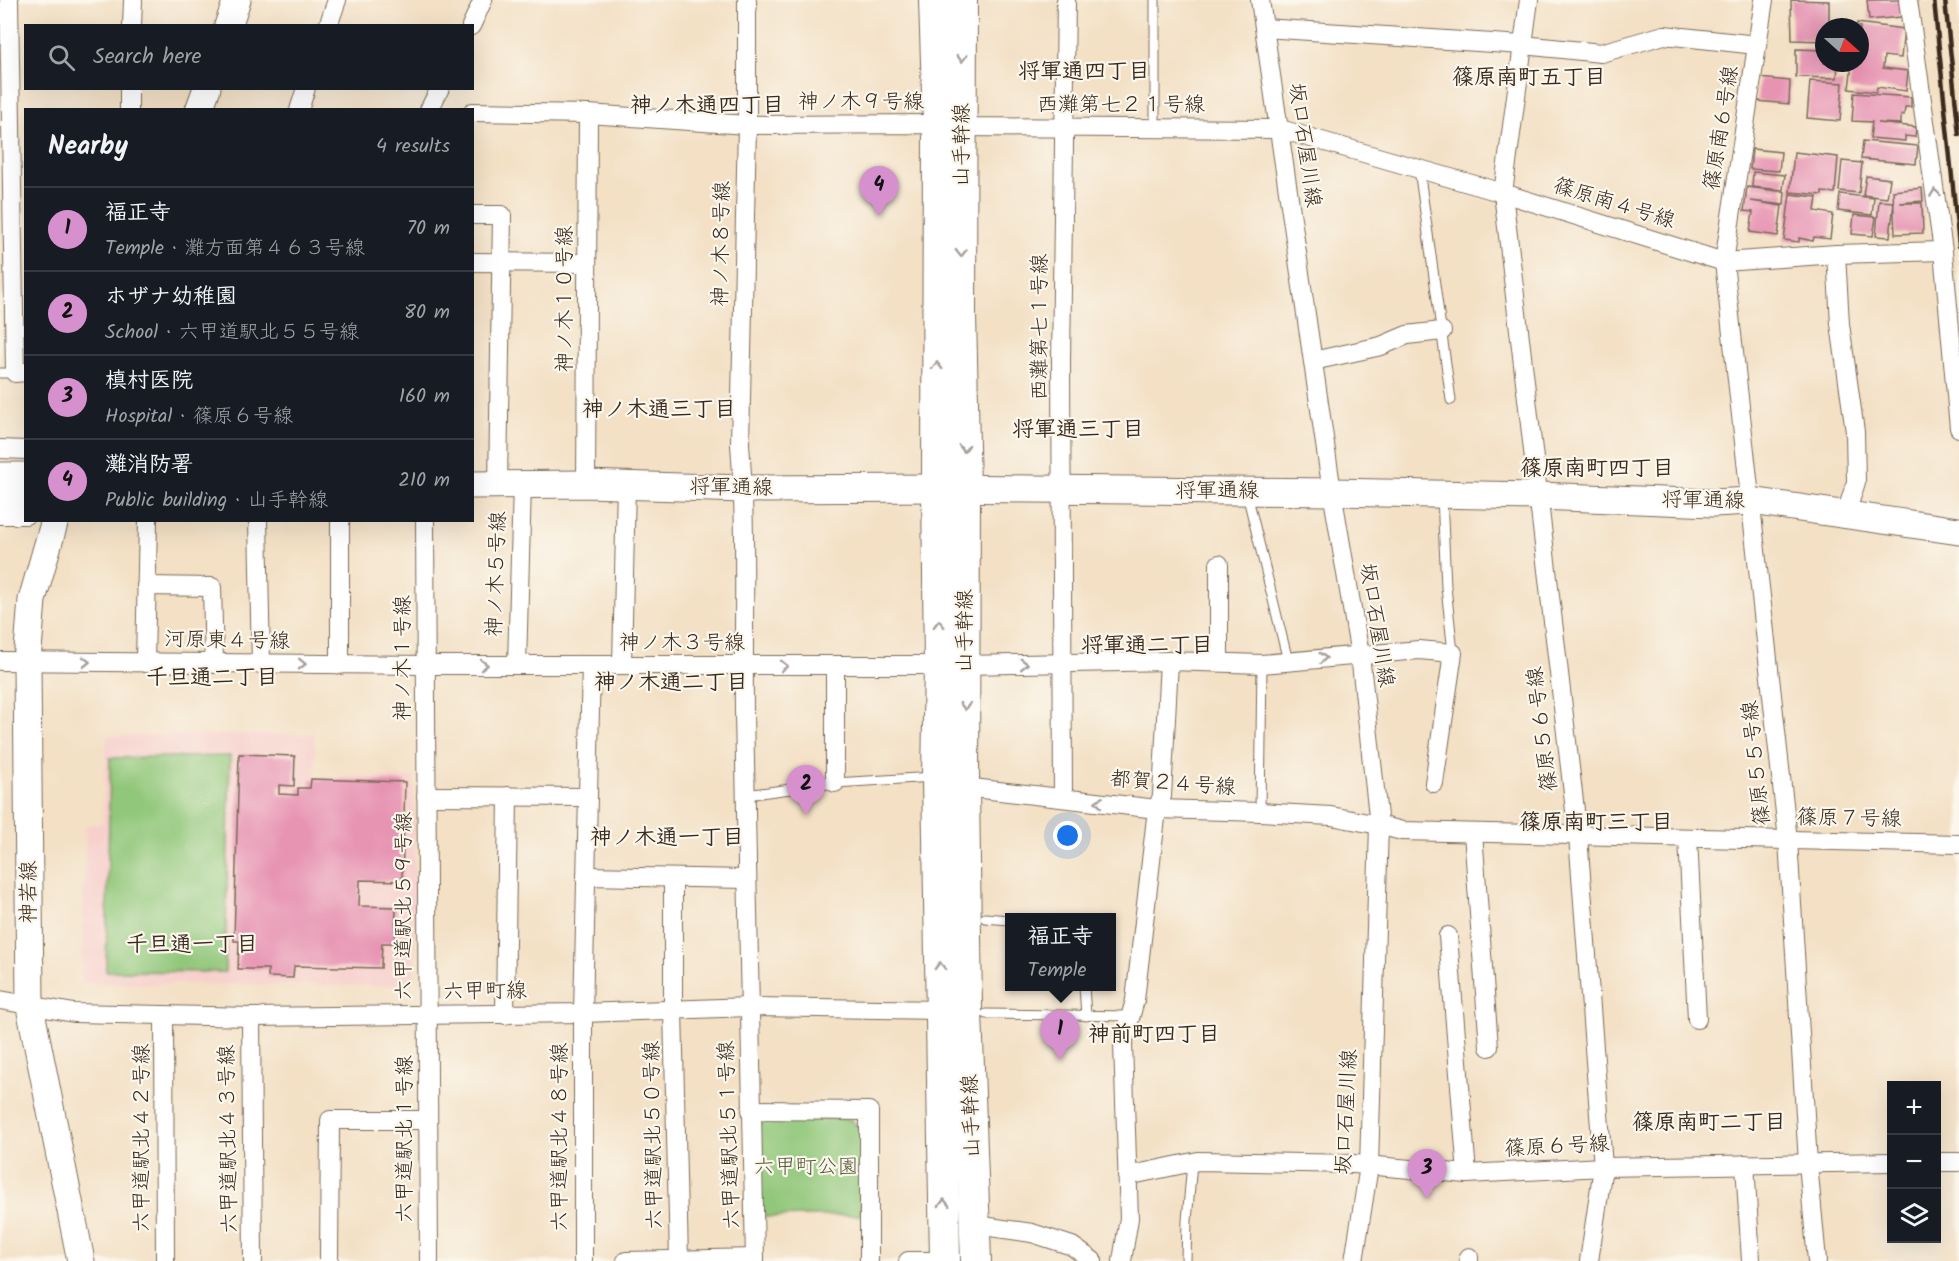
<!DOCTYPE html>
<html lang="en">
<head>
<meta charset="utf-8">
<style>
	:root { --surface:#171b24; --page:#242831; --text:#f1f3f6; --muted:#9ea1a6; --line:#363941; --accent:#d690ce }
	body { margin:0; font-family:Kalam,"Klee One",sans-serif; background:var(--page); color:var(--text) }
	.controls { position:absolute; right:18px; bottom:18px; display:grid; overflow:hidden; border-radius:0px; box-shadow:0 6px 24px #0002 }
	.controls button { width:54px; height:54px; display:grid; place-items:center; padding:0; border:0; border-bottom:2px solid var(--line); background:var(--surface); color:var(--text); font:30px sans-serif }
	.compass { position:absolute; left:1815px; top:18px; width:54px; height:54px; border-radius:50%; background:var(--surface); box-shadow:0 6px 24px #0002; rotate:111deg }
	.you { position:absolute; left:1068px; top:836px; width:21px; height:21px; margin:-15px; border:4px solid #fff; border-radius:50%; background:#1a73e8; box-shadow:0 0 0 9px #1a73e833 }
	.badge { display:grid; place-items:center; width:39px; height:39px; border-radius:50%; background:var(--accent); color:#111; font-size:20px; font-weight:700 }
	.pin { position:absolute; translate:-50% -50px; filter:drop-shadow(0 2px 3px #0008) }
	.pin::after { content:''; position:absolute; top:32px; width:21px; height:18px; background:inherit; clip-path:polygon(0 0,100% 0,50% 100%) }
	.popup { position:absolute; left:1005px; top:913px; width:111px; height:78px; box-sizing:border-box; display:grid; place-content:center; border-radius:0px; background:var(--surface); filter:drop-shadow(0 2px 4px #0005); font-size:20px; white-space:nowrap; color:var(--muted) }
	.popup b { font-size:22px; color:var(--text) }
	.popup::after { content:''; position:absolute; left:50%; top:100%; margin-left:-12px; border:12px solid transparent; border-top-color:var(--surface) }
	.list { margin:0; padding:0; list-style:none }
	h2 { display:flex; justify-content:space-between; align-items:center; height:78px; margin:0; padding:0 24px; font-size:26px }
	h2 small { font-size:20px; font-weight:400; color:var(--muted) }
	.list li { display:grid; grid-template-columns:39px 1fr auto; gap:18px; align-items:center; box-sizing:border-box; height:84px; padding:0 24px; border-top:2px solid var(--line) }
	.list b { display:block; font-size:22px; white-space:nowrap }
	.list p { margin:0; font-size:20px; white-space:nowrap; color:var(--muted) }
	.list em { font-size:20px; font-style:normal; color:var(--muted) }
	.icon { flex:none; width:33px; height:33px; fill:none; stroke:currentColor; stroke-width:2; stroke-linecap:round; stroke-linejoin:round }
	.map { position:relative; flex:none; width:1959px; height:1261px; overflow:hidden }
	.search { position:absolute; background:var(--surface); box-shadow:0 6px 24px #0002; left:24px; top:24px; width:450px; height:66px; display:flex; align-items:center; gap:15px; box-sizing:border-box; padding:0 21px; border-radius:0px; color:var(--muted); font-size:22px }
	.panel { position:absolute; background:var(--surface); box-shadow:0 6px 24px #0002; left:24px; top:108px; width:450px; height:414px; border-radius:0px }
	.map>svg:first-child { display:block }
</style>
</head>
<body>
<div class="map">
<svg width="1959" height="1261" viewBox="0 0 1959 1261">
	<rect width="100%" height="100%" fill="#fbf7ec"/>
	<filter id="ink" filterUnits="userSpaceOnUse"><feTurbulence type="fractalNoise" baseFrequency=".0167" numOctaves="2"/><feDisplacementMap in="SourceGraphic" scale="12" xChannelSelector="R" yChannelSelector="G"/><feConvolveMatrix kernelMatrix="1 2 1 2 8 2 1 2 1" color-interpolation-filters="sRGB"/></filter>
	<filter id="wash" filterUnits="userSpaceOnUse"><feTurbulence type="fractalNoise" baseFrequency=".008" numOctaves="4" result="noise"/><feDisplacementMap in="SourceGraphic" scale="24" xChannelSelector="R" yChannelSelector="G"/><feGaussianBlur stdDeviation="1.35" result="paint"/><feColorMatrix in="noise" values="0 0 0 0 0 0 0 0 0 0 0 0 0 0 0 0 0 1.4 0 .05"/><feComposite in="paint" operator="in"/></filter>
	<g filter="url(#wash)">
		<rect width="100%" height="100%" fill="#f3e0c5"/>
		<path fill="#f7d0cc" d="M315,734V777H414L415,977L405,986L81,983L86,825L102,823L107,736Z"/>
		<g fill="#91c77a" stroke="#66784c" stroke-width="1.5">
			<path d="M230,756L225,972L106,971L110,758Z"/>
			<path d="M770,1119H850L861,1130V1215L759,1217L756,1127Z"/>
		</g>
		<g id="blocks">
			<g fill="#e793b2">
				<path d="M1791,0L1829,1V27H1824V41L1792,40Z"/>
				<path d="M1867,0H1899L1901,17L1869,20Z"/>
				<path d="M1857,23L1904,29L1901,58L1884,56L1883,68L1908,71L1906,91L1877,87L1876,92L1849,89L1852,63H1860V27H1856Z"/>
				<path d="M1796,49L1824,50V63H1838L1837,78L1796,77Z"/>
				<path d="M1759,78L1790,81L1789,104L1757,101Z"/>
				<path d="M1810,81L1843,83L1840,121L1807,118Z"/>
				<path d="M1854,93L1911,97V107H1905L1904,115H1901V124L1878,123L1916,127L1915,137L1905,136V141L1870,138L1872,122L1852,121Z"/>
				<path d="M1863,141L1918,146L1916,164L1861,159Z"/>
				<path d="M1752,149L1781,152L1779,171L1750,169Z"/>
				<path d="M1794,152L1838,157L1835,193L1822,192V195L1790,192Z"/>
				<path d="M1842,161L1862,163L1859,193L1839,191Z"/>
				<path d="M1753,172L1785,175L1783,190L1752,187Z"/>
				<path d="M1866,176L1890,179L1887,198L1863,195Z"/>
				<path d="M1747,187L1785,192L1784,205L1751,201L1782,206L1778,236L1750,232L1753,212L1744,211Z"/>
				<path d="M1922,188L1923,201L1900,203H1922L1923,233L1895,234L1893,191Z"/>
				<path d="M1790,194L1817,197L1815,211L1833,214L1830,239L1814,237L1813,241L1799,238V242L1784,240Z"/>
				<path d="M1840,194L1874,198L1872,215L1838,211Z"/>
				<path d="M1879,201L1894,202L1890,237L1876,236Z"/>
				<path d="M1854,215L1876,217L1873,236L1852,234Z"/>
				<path d="M239,754L295,756L294,786L279,785V794L298,795V788H310L311,779L405,782L402,881L360,880L359,906L396,907L395,943H382L381,968L294,966L293,978L268,977V969H238L239,941H234Z"/>
			</g>
		</g>
	</g>
	<g filter="url(#ink)">
		<use href="#blocks" fill-opacity="0" stroke="#7b6a58" stroke-width="1.5"/>
		<g fill="none" stroke-linecap="round" stroke-linejoin="round">
			<defs>
				<g id="lane">
					<path d="M1155,127V0"/>
					<path d="M1419,169L1451,400"/>
					<path d="M0,373H15"/>
					<path d="M1247,494L1288,661"/>
					<path d="M1442,496L1446,587L1453,653"/>
					<path d="M746,795L835,783L934,777"/>
					<path d="M1260,812L1262,664"/>
					<path d="M985,918L1009,920"/>
					<path d="M1084,986L1086,1016"/>
					<path d="M986,1014L1131,1016"/>
					<path d="M1186,1261L1187,1221L1192,1162"/>
				</g>
				<g id="street">
					<path d="M9,0L15,373L26,372"/>
					<path d="M747,0V125L740,444C747,533 743,623 744,712C747,895 751,1078 755,1261"/>
					<path d="M1260,0L1332,492L1360,655L1379,825L1369,1166L1354,1261"/>
					<path d="M1529,0L1503,193L1578,836L1603,1167L1589,1261"/>
					<path d="M1764,0L1724,262L1788,840L1808,1163L1817,1261"/>
					<path d="M1908,0L1943,251L1959,428"/>
					<path d="M132,26L133,0"/>
					<path d="M328,26L337,0"/>
					<path d="M471,26L483,0"/>
					<path d="M1264,28L1523,45L1601,53L1664,35L1757,45"/>
					<path d="M129,110V88"/>
					<path d="M299,110L306,88"/>
					<path d="M429,110L440,88"/>
					<path d="M472,112L588,114L747,125L938,124L962,127L1280,129L1503,193L1724,262L1836,254L1943,251"/>
					<path d="M472,215H502L498,485"/>
					<path d="M1836,254L1840,324L1855,432L1856,482L1846,514"/>
					<path d="M472,262L587,263"/>
					<path d="M1313,361L1381,346L1407,335L1442,331"/>
					<path d="M0,449L26,450"/>
					<path d="M586,484L588,114"/>
					<path d="M0,515H26"/>
					<path d="M258,520L261,664"/>
					<path d="M340,520V665"/>
					<path d="M425,520L429,1261"/>
					<path d="M1219,564V662"/>
					<path d="M146,586L212,587L214,664"/>
					<path d="M0,661L425,665H939"/>
					<path d="M145,663L148,520"/>
					<path d="M517,665L522,485"/>
					<path d="M622,665L626,485"/>
					<path d="M965,665L1169,661L1262,664L1419,650L1453,653L1434,783"/>
					<path d="M835,783V666"/>
					<path d="M964,787L1157,809L1260,812L1331,816L1379,825L1402,831L1959,844"/>
					<path d="M426,796L588,797"/>
					<path d="M1063,798L1061,361L1066,0"/>
					<path d="M1473,833L1489,1047"/>
					<path d="M1688,838L1697,1019"/>
					<path d="M586,876L747,879"/>
					<path d="M673,878V1010L679,1260"/>
					<path d="M1448,936L1467,1174"/>
					<path d="M0,1000L74,1013L251,1017L583,1013L749,1007L941,1010"/>
					<path d="M164,1015L165,1261"/>
					<path d="M505,1015L508,796"/>
					<path d="M251,1017L253,1261"/>
					<path d="M751,1110L869,1111V1261"/>
					<path d="M1936,1162H1959"/>
					<path d="M1745,1164L1751,1261"/>
					<path d="M1127,1176L1198,1161L1354,1164L1467,1174L1603,1167L1892,1162"/>
					<path d="M976,1225L1032,1233L1072,1246L1093,1261"/>
					<path d="M329,1261L330,1120H428"/>
					<path d="M583,1261V1013L591,665"/>
					<path d="M626,1261L755,1258"/>
					<path d="M908,1261H945"/>
					<path d="M1122,1261L1129,1218L1123,1044L1135,1000L1157,809L1162,796L1169,661"/>
					<path d="M1469,1261V1257"/>
				</g>
				<g id="secondary">
					<path d="M228,26L237,0"/>
					<path d="M199,110L207,88"/>
					<path d="M0,476H26"/>
					<path d="M472,485L586,484L743,489L937,488L1332,492L1538,496L1713,503L1751,501L1959,531"/>
					<path d="M0,501H26"/>
					<path d="M55,520L32,600L27,662L30,1007L81,1261"/>
				</g>
				<g id="primary">
					<path d="M934,0L938,124L937,488L939,665L937,777L945,1261"/>
					<path d="M962,0L961,315L965,489L964,787L967,1012L976,1261"/>
				</g>
			</defs>
			<use href="#lane" stroke="#7b6a58" stroke-width="11"/>
			<use href="#street" stroke="#7b6a58" stroke-width="20"/>
			<use href="#secondary" stroke="#7b6a58" stroke-width="29"/>
			<use href="#primary" stroke="#7b6a58" stroke-width="32"/>
			<use href="#lane" stroke="#fff" stroke-width="9"/>
			<use href="#street" stroke="#fff" stroke-width="18"/>
			<use href="#secondary" stroke="#fff" stroke-width="27"/>
			<use href="#primary" stroke="#fff" stroke-width="30"/>
			<g stroke="#3b2a1e" stroke-width="4.5">
				<path d="M1934,0L1959,246"/>
				<path d="M1945,0L1959,135"/>
			</g>
		</g>
		<defs><path id="oneway-chevron" d="M-2-3.5L2.5 0L-2 3.5" fill="none" stroke-width="1.6" stroke-linecap="round" stroke-linejoin="round" transform="scale(1.5)"/></defs>
		<g stroke="#a79f9a">
			<use href="#oneway-chevron" transform="translate(962 58) rotate(90)"/>
			<use href="#oneway-chevron" transform="translate(1935 193) rotate(-98)"/>
			<use href="#oneway-chevron" transform="translate(961 253) rotate(90)"/>
			<use href="#oneway-chevron" transform="translate(937 366) rotate(-90)"/>
			<use href="#oneway-chevron" transform="translate(964 448) rotate(89)"/>
			<use href="#oneway-chevron" transform="translate(939 624) rotate(-91)"/>
			<use href="#oneway-chevron" transform="translate(1323 658) rotate(-5)"/>
			<use href="#oneway-chevron" transform="translate(86 662)"/>
			<use href="#oneway-chevron" transform="translate(302 664) rotate(1)"/>
			<use href="#oneway-chevron" transform="translate(1024 664) rotate(-1)"/>
			<use href="#oneway-chevron" transform="translate(484 665)"/>
			<use href="#oneway-chevron" transform="translate(784 666)"/>
			<use href="#oneway-chevron" transform="translate(965 706) rotate(90)"/>
			<use href="#oneway-chevron" transform="translate(1099 802) rotate(-173)"/>
			<use href="#oneway-chevron" transform="translate(940 966) rotate(-91)"/>
			<use href="#oneway-chevron" transform="translate(944 1203) rotate(-90)"/>
		</g>
	</g>
	<g text-anchor="middle" dominant-baseline="central" stroke-width="4.5" stroke-linejoin="round" paint-order="stroke">
		<g font-size="21" fill="#3b2a1e" stroke="#fbf7ec">
			<text x="861" y="102">神ノ木９号線</text>
			<text x="1121" y="105">西灘第七２１号線</text>
			<text transform="translate(1722 128) rotate(-81)">篠原南６号線</text>
			<text transform="translate(962 145) rotate(-90)">山手幹線</text>
			<text transform="translate(1304 145) rotate(82)">坂口石屋川線</text>
			<text transform="translate(1614 204) rotate(17)">篠原南４号線</text>
			<text transform="translate(722 244) rotate(-89)">神ノ木８号線</text>
			<text transform="translate(565 299) rotate(-90)">神ノ木１０号線</text>
			<text transform="translate(1040 327) rotate(-90)">西灘第七１号線</text>
			<text transform="translate(731 488) rotate(1)">将軍通線</text>
			<text x="1217" y="491">将軍通線</text>
			<text transform="translate(1703 501) rotate(1)">将軍通線</text>
			<text transform="translate(497 574) rotate(-88)">神ノ木５号線</text>
			<text transform="translate(1376 625) rotate(81)">坂口石屋川線</text>
			<text transform="translate(965 631) rotate(-90)">山手幹線</text>
			<text transform="translate(227 641) rotate(1)">河原東４号線</text>
			<text x="682" y="643">神ノ木３号線</text>
			<text transform="translate(403 658) rotate(-90)">神ノ木１号線</text>
			<text transform="translate(1543 729) rotate(-97)">篠原５６号線</text>
			<text transform="translate(1757 763) rotate(-96)">篠原５５号線</text>
			<text transform="translate(1173 784) rotate(4)">都賀２４号線</text>
			<text transform="translate(1849 819) rotate(1)">篠原７号線</text>
			<text transform="translate(29 892) rotate(-90)">神若線</text>
			<text transform="translate(404 906) rotate(-90)">六甲道駅北５９号線</text>
			<text transform="translate(485 992) rotate(-1)">六甲町線</text>
			<text transform="translate(1347 1112) rotate(-87)">坂口石屋川線</text>
			<text transform="translate(972 1116) rotate(-92)">山手幹線</text>
			<text transform="translate(654 1135) rotate(-91)">六甲道駅北５０号線</text>
			<text transform="translate(730 1135) rotate(-92)">六甲道駅北５１号線</text>
			<text transform="translate(560 1137) rotate(-90)">六甲道駅北４８号線</text>
			<text transform="translate(142 1138) rotate(-90)">六甲道駅北４２号線</text>
			<text transform="translate(229 1139) rotate(-91)">六甲道駅北４３号線</text>
			<text transform="translate(405 1139) rotate(-90)">六甲道駅北１号線</text>
			<text transform="translate(1557 1147) rotate(-3)">篠原６号線</text>
		</g>
		<g font-size="21" fill="#55593a" stroke="#fbf7ec">
			<text x="806" y="1167">六甲町公園</text>
		</g>
		<g font-size="22" font-weight="bold" fill="#3b2a1e" stroke="#fbf7ec">
			<text x="1084" y="72">将軍通四丁目</text>
			<text x="1529" y="78">篠原南町五丁目</text>
			<text x="707" y="106">神ノ木通四丁目</text>
			<text x="659" y="410">神ノ木通三丁目</text>
			<text x="1078" y="430">将軍通三丁目</text>
			<text x="1597" y="469">篠原南町四丁目</text>
			<text x="1147" y="646">将軍通二丁目</text>
			<text x="212" y="678">千旦通二丁目</text>
			<text x="671" y="683">神ノ木通二丁目</text>
			<text x="1596" y="823">篠原南町三丁目</text>
			<text x="667" y="838">神ノ木通一丁目</text>
			<text x="192" y="945">千旦通一丁目</text>
			<text x="1154" y="1035">神前町四丁目</text>
			<text x="1709" y="1123">篠原南町二丁目</text>
		</g>
	</g>
</svg>
<div class="controls">
<button>+</button>
<button>−</button>
<button><svg class="icon" aria-label="layers" viewBox="0 0 24 24"><path d="M12 4l9 5-9 5-9-5zM3 14l9 5 9-5"/></svg></button>
</div>
<svg class="compass" viewBox="-18 -18 36 36"><path d="M0-13l5 13h-10z" fill="#e53935"/><path d="M0 13l5-13h-10z" fill="#9ea1a6"/></svg>
<div class="you"></div>
<div class="pin badge" style="left:1060px;top:1060px">1</div>
<div class="popup"><b>福正寺</b>Temple</div>
<div class="pin badge" style="left:806px;top:815px">2</div>
<div class="pin badge" style="left:1427px;top:1199px">3</div>
<div class="pin badge" style="left:879px;top:216px">4</div>
<div class="search"><svg class="icon" aria-label="search" viewBox="0 0 24 24"><circle cx="10" cy="10" r="6"/><path d="M15 15l6 6"/></svg>Search here</div>
<section class="panel">
<h2>Nearby<small>4 results</small></h2>
<ul class="list">
<li><span class="badge">1</span><div><b>福正寺</b><p>Temple · 灘方面第４６３号線</p></div><em>70 m</em></li>
<li><span class="badge">2</span><div><b>ホザナ幼稚園</b><p>School · 六甲道駅北５５号線</p></div><em>80 m</em></li>
<li><span class="badge">3</span><div><b>槙村医院</b><p>Hospital · 篠原６号線</p></div><em>160 m</em></li>
<li><span class="badge">4</span><div><b>灘消防署</b><p>Public building · 山手幹線</p></div><em>210 m</em></li>
</ul>
</section>
</div>
</body>
</html>
